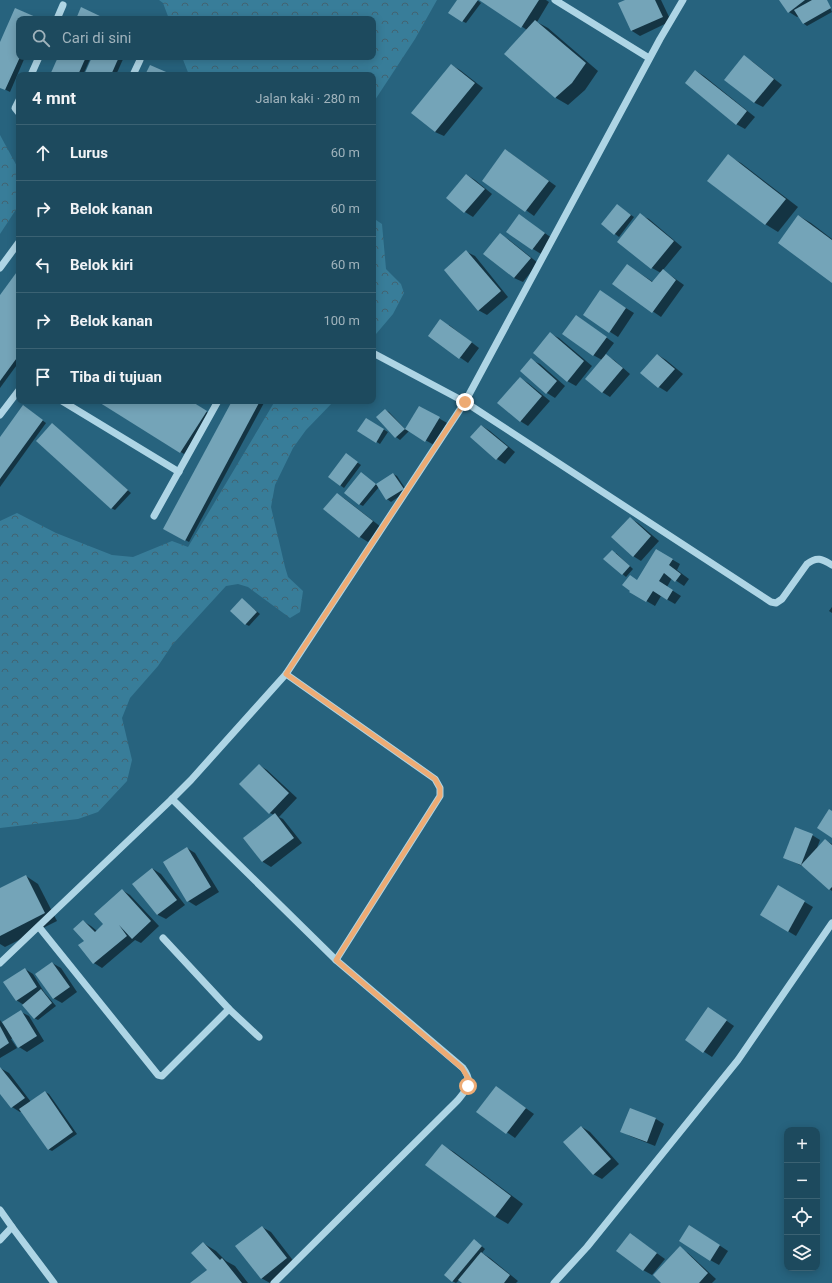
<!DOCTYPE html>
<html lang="id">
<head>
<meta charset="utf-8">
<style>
	:root { --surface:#1d4a5e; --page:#255164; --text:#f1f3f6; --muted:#a0b3bc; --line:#3b6273 }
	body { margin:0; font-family:Roboto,sans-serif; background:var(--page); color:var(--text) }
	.controls { position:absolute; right:12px; bottom:12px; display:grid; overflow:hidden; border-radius:8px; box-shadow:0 2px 10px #0003 }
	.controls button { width:36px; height:36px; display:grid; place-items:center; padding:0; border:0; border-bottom:1px solid var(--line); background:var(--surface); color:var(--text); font:20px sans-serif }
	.stop { position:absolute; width:12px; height:12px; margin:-9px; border:3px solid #edab74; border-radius:50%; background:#fff }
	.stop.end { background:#edab74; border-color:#fff; box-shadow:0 1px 4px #0008 }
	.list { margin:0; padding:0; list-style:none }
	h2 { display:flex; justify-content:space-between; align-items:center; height:52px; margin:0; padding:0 16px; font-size:17px }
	h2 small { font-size:13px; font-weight:400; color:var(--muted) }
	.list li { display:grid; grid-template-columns:26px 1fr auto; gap:12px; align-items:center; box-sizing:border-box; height:56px; padding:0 16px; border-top:1px solid var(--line) }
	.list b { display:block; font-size:15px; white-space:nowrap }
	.list em { font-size:13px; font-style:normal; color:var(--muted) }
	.icon { flex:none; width:22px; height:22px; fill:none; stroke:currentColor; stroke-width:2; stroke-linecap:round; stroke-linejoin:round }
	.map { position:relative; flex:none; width:832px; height:1283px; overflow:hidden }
	.search { position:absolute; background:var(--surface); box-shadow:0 2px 10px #0003; left:16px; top:16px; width:360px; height:44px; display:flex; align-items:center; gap:10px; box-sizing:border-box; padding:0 14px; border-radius:8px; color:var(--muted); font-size:15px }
	.panel { position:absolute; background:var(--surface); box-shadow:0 2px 10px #0003; left:16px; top:72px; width:360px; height:332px; border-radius:8px }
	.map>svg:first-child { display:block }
</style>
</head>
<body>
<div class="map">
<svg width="832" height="1283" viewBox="0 0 832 1283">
	<defs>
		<pattern id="forest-crowns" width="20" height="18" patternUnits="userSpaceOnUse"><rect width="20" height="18" fill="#387d99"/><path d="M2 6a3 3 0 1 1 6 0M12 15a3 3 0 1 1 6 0" fill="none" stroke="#426472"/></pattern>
	</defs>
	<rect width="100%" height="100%" fill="#27637e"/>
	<g fill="url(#forest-crowns)">
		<path d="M159,0H437L415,39L373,103V75H189L182,57H373V19H169L163,3Z"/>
		<path d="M0,135L19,170V205L0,234Z"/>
		<path d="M373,218L382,224L386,269L401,284L404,293L393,314L376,334L373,340Z"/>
		<path d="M275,401H334L306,430L293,448L275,485L271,507L285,567L288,577L303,591L300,612L290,618L248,587L238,584L226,586L172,645L158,666L130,698L122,718L132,760L127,781L98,812L78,819L0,828V521L17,513L56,533L112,555L133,557L172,541L188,547Z"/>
	</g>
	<g fill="#0007">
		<path d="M458,0H477L481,3L466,23L462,21Z"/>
		<path d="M481,0H546L549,2L537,22L548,28L598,71L585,90L568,105L556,98L527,30Z"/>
		<path d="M627,0H661L671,21L640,36L632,31Z"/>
		<path d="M780,0H826L832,12L807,26L803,23L799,16L797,17L789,12Z"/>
		<path d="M16,9L39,19H19V57H25L10,92L0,87V44Z"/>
		<path d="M60,57H91L83,75H51Z"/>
		<path d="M93,57H124L116,75H85Z"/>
		<path d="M745,57L753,62L782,85L763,107L755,103L726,80Z"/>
		<path d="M451,65L460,70L483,88L444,136L435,132Z"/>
		<path d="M696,71L704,76L755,117L745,129L736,124Z"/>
		<path d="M506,150L556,186L534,216L484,180Z"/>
		<path d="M728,156L741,163L798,207L778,232L765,224Z"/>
		<path d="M467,175L475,180L492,194L473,217L465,212Z"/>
		<path d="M621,208L634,217L619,237L602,224Z"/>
		<path d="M640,215L649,219L682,247L663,270L684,285L661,317L613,284L627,265L653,282L661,273L652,268L619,241Z"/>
		<path d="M799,216L811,223L832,239V282Z"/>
		<path d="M527,221L552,238L541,254L533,249Z"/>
		<path d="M500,235L508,239L538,263L523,282L514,278Z"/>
		<path d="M467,252L475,256L508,297L487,315L478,310Z"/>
		<path d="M19,271V362L0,388V297Z"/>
		<path d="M608,297L634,313L618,337L584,315Z"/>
		<path d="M577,316L614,343L605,355L614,360L630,374L610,397L602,392V360L593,355Z"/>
		<path d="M449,325L479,348L468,363L429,336Z"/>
		<path d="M551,334L559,338L592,366L576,386L567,381Z"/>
		<path d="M658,355L666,360L683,374L667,392L659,387L642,373Z"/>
		<path d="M531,360L540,364L565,386L555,398L547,393Z"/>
		<path d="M520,378L528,383L550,401L528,426L520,421Z"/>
		<path d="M99,401H190L210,414L184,454Z"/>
		<path d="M233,401H265L189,542L164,529Z"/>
		<path d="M420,407L447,423L434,445L409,431L400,440L396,437L378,417L385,410L389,412L406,430Z"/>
		<path d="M27,409L46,423L0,487V438Z"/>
		<path d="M366,419L388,432L380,444L359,431Z"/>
		<path d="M52,424L131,493L115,510L111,508Z"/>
		<path d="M482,426L490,431L515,452L505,464L497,459L472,437Z"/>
		<path d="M350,457L361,465L344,488L329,477Z"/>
		<path d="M361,473L377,485L393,474L397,476L407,491L391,502L387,499L379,487L363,506L359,504Z"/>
		<path d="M337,494L345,499L381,527L368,542L360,537L324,509Z"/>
		<path d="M630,518L638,523L659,541L641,561L633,556Z"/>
		<path d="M656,550L680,564L677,570L689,579L684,586L672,578L667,587L681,596L675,604L661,596L655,606L631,592Z"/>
		<path d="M616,553L633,569L626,577L605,559Z"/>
		<path d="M243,600L260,614L249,626L245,624Z"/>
		<path d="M832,607V613L829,611Z"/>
		<path d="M259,765L267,770L297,798L279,817L283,819L302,843L271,867L263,862L244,838L274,815L270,813Z"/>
		<path d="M812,835L820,840L817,848L825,840L832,844V891L804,867L784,857Z"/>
		<path d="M187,848L195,853L219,892L196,906L188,901Z"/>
		<path d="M153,869L161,874L185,905L166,919L158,915L134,884Z"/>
		<path d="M26,876L38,884L57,921L5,947L0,944V889Z"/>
		<path d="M778,886L813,907L796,936L761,915Z"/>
		<path d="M122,890L130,895L159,926L141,943L135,940L102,968L94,963L85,941L83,921L91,926L97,931L105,924Z"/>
		<path d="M52,963L61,968L77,992L62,1003L53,998Z"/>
		<path d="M25,969L33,974L44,992L56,1006L38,1020L34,1018L24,1005L16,1000Z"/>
		<path d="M21,1012L29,1016L44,1041L27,1052L19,1047L13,1038L11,1039L17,1048L0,1058V1020L6,1028Z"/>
		<path d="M717,1014L734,1026L712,1057L686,1040Z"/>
		<path d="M0,1068L9,1073L31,1102L45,1092L49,1094L77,1134L52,1151L48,1149L22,1111L20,1112L12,1107L0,1093Z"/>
		<path d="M496,1087L534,1114L515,1138L478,1112Z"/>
		<path d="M631,1109L656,1119L664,1124L655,1146L630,1136L622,1131Z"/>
		<path d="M582,1127L590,1132L619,1164L602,1179L593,1174Z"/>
		<path d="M442,1145L454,1152L523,1204L508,1224L496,1217L426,1165Z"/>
		<path d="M262,1227L271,1232L295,1263L270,1283L261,1278Z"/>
		<path d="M698,1231L728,1251L719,1265L710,1260Z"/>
		<path d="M630,1234L665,1259L652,1275L643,1270Z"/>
		<path d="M203,1243L216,1251L226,1261L235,1266L248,1283H191L209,1270Z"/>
		<path d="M478,1243L485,1249L482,1253L490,1258L518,1281L516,1283H463L459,1280L456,1283L452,1281Z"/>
		<path d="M680,1248L688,1253L716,1279L712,1283H662Z"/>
	</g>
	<g fill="#74a4b8">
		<path d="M457,0H478L462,22L448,13Z"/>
		<path d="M479,0H539L521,28Z"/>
		<path d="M625,0H655L663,17L631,31L618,3Z"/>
		<path d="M779,0H805L788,13Z"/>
		<path d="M812,0H827L831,8L803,24L794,10Z"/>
		<path d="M81,7L104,18L103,19H76Z"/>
		<path d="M15,8L38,18V19H19V57H20L5,90L0,88V42Z"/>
		<path d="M535,20L586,63L572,83L555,98L504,54Z"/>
		<path d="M744,55L774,79L754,103L724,80Z"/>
		<path d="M58,57H86L78,75H50Z"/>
		<path d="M92,57H119L111,75H84Z"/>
		<path d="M451,64L475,83L435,132L411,113Z"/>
		<path d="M150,65L173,75H145Z"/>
		<path d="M695,70L747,111L736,125L685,83Z"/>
		<path d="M505,149L549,181L525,212L482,181Z"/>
		<path d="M728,154L786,199L765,225L707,181Z"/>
		<path d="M466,174L485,189L464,213L446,198Z"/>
		<path d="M617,204L631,215L614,235L601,224Z"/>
		<path d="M640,213L674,241L651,269L617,242Z"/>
		<path d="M519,214L545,233L532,250L506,232Z"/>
		<path d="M798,215L832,240V283L778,243Z"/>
		<path d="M500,233L531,258L514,278L483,254Z"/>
		<path d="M466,250L501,291L478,311L444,270Z"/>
		<path d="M627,264L652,282L663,269L676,280L652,313L612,284Z"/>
		<path d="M19,269V355L0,381V295Z"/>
		<path d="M600,290L626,308L609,333L583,315Z"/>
		<path d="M576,315L607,337L593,356L562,334Z"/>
		<path d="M440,319L472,342L459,359L428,336Z"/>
		<path d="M550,332L584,361L567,382L533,353Z"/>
		<path d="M606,354L623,368L602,393L585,379Z"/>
		<path d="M657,354L675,369L658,388L640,373Z"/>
		<path d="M531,358L557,381L546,394L520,371Z"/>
		<path d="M520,377L542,396L520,422L497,403Z"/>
		<path d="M97,401H191L207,411L180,453Z"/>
		<path d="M232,401H260L185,541L163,529Z"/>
		<path d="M23,405L43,420L0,479V437Z"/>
		<path d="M419,406L440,417L425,442L405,429Z"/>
		<path d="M385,409L405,429L395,438L376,417Z"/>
		<path d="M366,418L384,429L376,443L357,431Z"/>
		<path d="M52,423L128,490L111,509L36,441Z"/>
		<path d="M481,425L508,447L496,460L470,437Z"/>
		<path d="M346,453L358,462L340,486L328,477Z"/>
		<path d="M361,472L376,484L393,473L404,489L386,500L376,484L359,505L344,493Z"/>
		<path d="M337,493L373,521L359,538L323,509Z"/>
		<path d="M630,517L651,536L633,557L611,537Z"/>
		<path d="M656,549L673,559L669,565L681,574L675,582L664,573L659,581L673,590L667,600L653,591L646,602L629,592L630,591L622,585L630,575L637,580Z"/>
		<path d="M612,550L630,566L622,575L603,559Z"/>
		<path d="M242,598L257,612L245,625L230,611Z"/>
		<path d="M259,764L289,793L269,814L239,784Z"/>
		<path d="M829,809L832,811V838L817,828Z"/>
		<path d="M275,813L294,838L262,862L243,838Z"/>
		<path d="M795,827L813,834L801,865L783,858Z"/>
		<path d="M825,839L832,845V887L829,890L801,865Z"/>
		<path d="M187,847L211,887L187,902L163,862Z"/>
		<path d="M152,868L177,900L157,915L132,884Z"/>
		<path d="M26,875L45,913L0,936V888Z"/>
		<path d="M778,885L805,901L788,932L760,915Z"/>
		<path d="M122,889L151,921L132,939L119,925L127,936L93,964L78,945L84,941L73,929L83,920L95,932L103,924L94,914Z"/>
		<path d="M52,962L70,987L53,999L35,974Z"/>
		<path d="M25,968L37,987L16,1001L3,982Z"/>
		<path d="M41,989L52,1003L34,1019L22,1005Z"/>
		<path d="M708,1007L727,1020L703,1053L685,1040Z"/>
		<path d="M21,1010L37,1036L18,1048L2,1022Z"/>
		<path d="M0,1026L9,1043L0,1049Z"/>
		<path d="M0,1067L25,1098L11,1108L0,1094Z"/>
		<path d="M496,1086L526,1108L506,1134L476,1112Z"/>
		<path d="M45,1091L73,1132L48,1150L19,1109Z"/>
		<path d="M630,1108L656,1118L647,1142L620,1132Z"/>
		<path d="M581,1126L611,1159L593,1175L563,1142Z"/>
		<path d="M442,1144L511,1196L495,1217L425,1165Z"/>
		<path d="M689,1225L720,1245L710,1261L679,1241Z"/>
		<path d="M262,1226L287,1258L261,1279L235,1246Z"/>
		<path d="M630,1233L657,1253L643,1271L616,1251Z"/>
		<path d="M474,1239L482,1246L452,1282L444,1275Z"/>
		<path d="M203,1242L220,1260L222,1258L242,1283H190L207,1270L191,1253Z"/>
		<path d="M680,1246L708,1273L699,1283H661L653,1275Z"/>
		<path d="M481,1252L510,1275L504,1283H462L458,1280Z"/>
	</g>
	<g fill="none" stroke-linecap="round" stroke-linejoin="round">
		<g stroke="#aed5e5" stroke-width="7">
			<path d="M555,0L649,58"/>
			<path d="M57,19L63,5"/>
			<path d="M31,75L39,57"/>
			<path d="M133,75L140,60"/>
			<path d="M19,100L15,108L19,113"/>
			<path d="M0,268L19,242"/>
			<path d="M373,353L465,402L771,602L776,603L782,599L807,564C817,556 822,559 832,565"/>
			<path d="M62,401L179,472"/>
			<path d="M0,415L19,390"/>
			<path d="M154,516L218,401"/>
			<path d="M286,674L435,779L440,788V796L336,960"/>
			<path d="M172,799L336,960L463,1068C474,1083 467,1089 457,1101L274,1283"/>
			<path d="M39,927L158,1075L162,1076L229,1009"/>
			<path d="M163,938L229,1009L259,1037"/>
			<path d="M0,963L172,799L191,780L286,674L465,402L660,39L683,0"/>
			<path d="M0,1210L12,1227L0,1240"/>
			<path d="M12,1227L54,1283"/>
			<path d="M554,1283L587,1247L738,1060L832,923"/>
		</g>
	</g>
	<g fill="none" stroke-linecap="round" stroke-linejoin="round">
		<path stroke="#edab74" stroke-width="5" d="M465,402L286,674L435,779L440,788V796L336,960L462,1068L468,1078V1086"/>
	</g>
</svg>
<div class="controls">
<button>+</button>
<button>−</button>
<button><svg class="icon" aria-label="locate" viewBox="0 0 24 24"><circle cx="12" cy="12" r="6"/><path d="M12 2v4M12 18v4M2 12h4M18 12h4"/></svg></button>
<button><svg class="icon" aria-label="layers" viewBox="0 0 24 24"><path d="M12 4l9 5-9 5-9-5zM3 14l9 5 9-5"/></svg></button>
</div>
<div class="stop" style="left:468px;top:1086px"></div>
<div class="stop end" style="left:465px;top:402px"></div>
<div class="search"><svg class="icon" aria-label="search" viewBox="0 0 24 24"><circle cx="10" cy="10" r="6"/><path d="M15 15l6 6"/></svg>Cari di sini</div>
<section class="panel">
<h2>4 mnt<small>Jalan kaki · 280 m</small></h2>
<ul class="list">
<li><svg class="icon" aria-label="ahead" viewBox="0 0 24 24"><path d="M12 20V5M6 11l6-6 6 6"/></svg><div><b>Lurus</b></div><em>60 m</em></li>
<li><svg class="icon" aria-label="right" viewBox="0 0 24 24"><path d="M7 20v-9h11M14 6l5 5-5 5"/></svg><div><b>Belok kanan</b></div><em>60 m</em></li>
<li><svg class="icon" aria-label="left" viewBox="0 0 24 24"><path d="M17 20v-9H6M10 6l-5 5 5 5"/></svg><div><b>Belok kiri</b></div><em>60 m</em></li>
<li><svg class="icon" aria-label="right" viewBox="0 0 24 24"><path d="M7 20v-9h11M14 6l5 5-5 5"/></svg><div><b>Belok kanan</b></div><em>100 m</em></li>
<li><svg class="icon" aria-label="arrive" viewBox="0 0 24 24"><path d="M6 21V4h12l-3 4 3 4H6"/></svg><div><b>Tiba di tujuan</b></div></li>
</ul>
</section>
</div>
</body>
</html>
